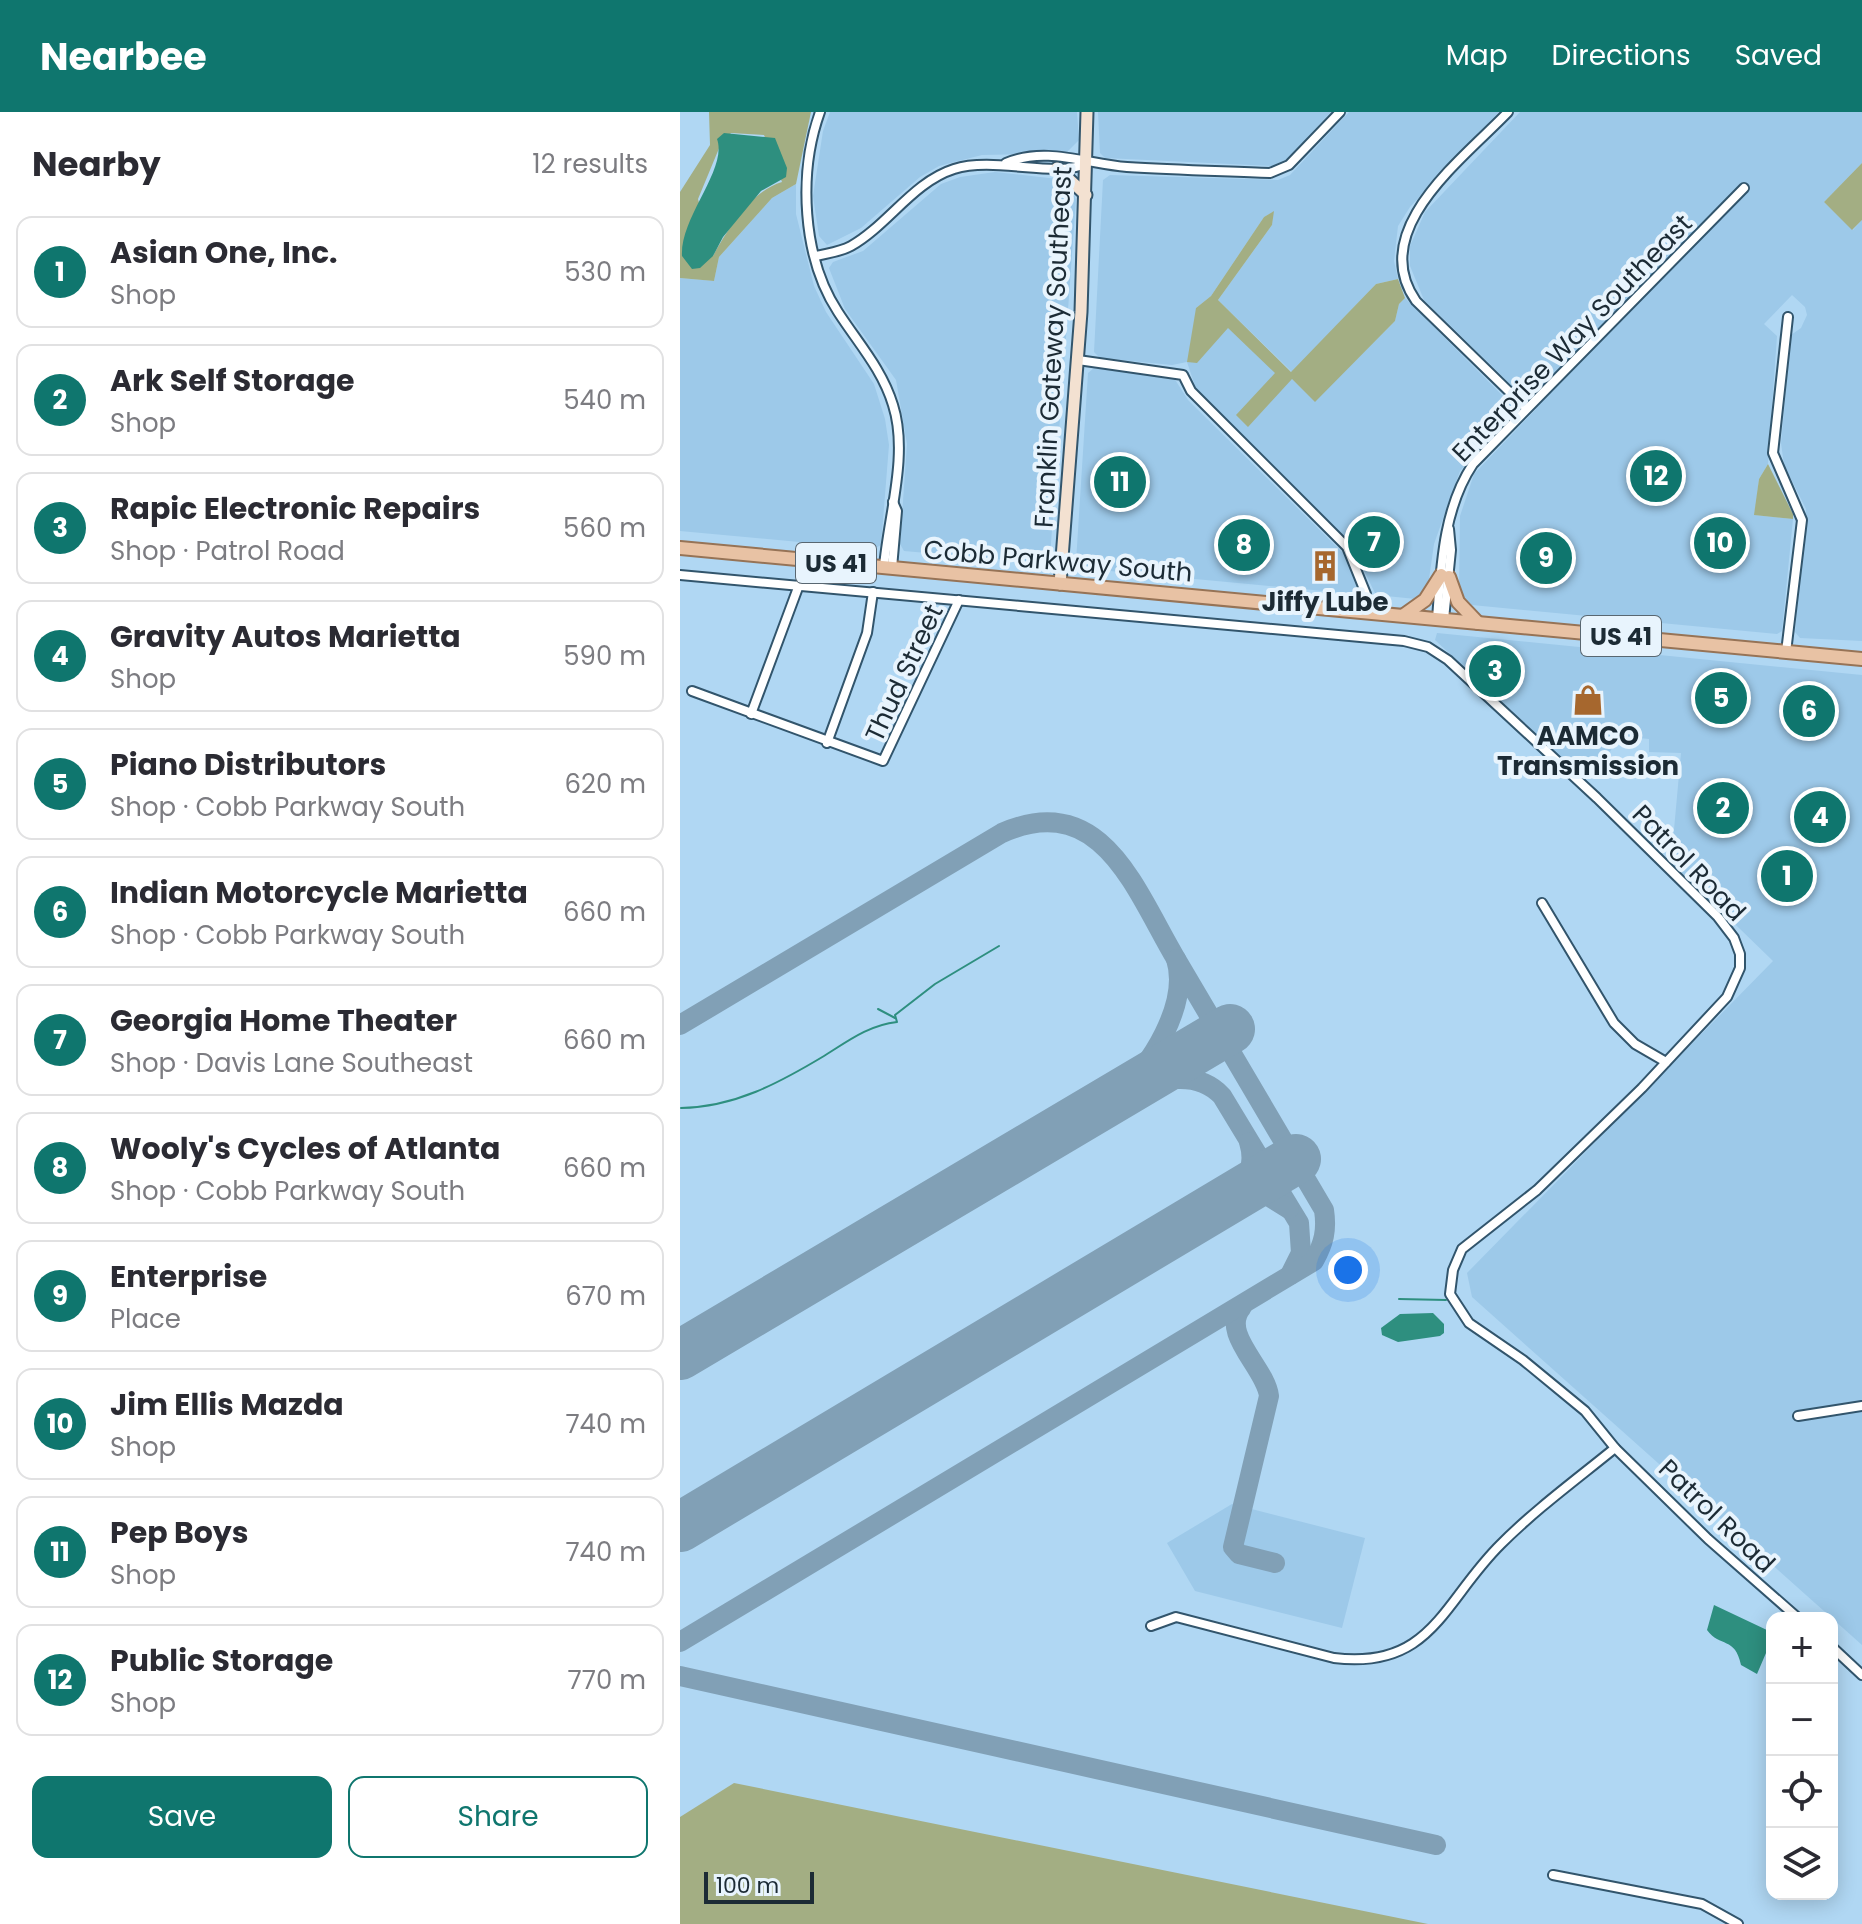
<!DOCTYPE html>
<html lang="en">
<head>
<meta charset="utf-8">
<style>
	:root { --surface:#fff; --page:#f7f7f7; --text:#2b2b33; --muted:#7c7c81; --line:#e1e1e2; --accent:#0f766e }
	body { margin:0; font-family:Poppins,sans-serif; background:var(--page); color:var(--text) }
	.controls { position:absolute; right:24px; bottom:24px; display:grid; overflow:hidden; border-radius:16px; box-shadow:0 4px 20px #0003 }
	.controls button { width:72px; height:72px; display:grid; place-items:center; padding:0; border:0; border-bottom:2px solid var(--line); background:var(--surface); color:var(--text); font:40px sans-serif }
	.scale { position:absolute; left:24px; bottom:20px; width:110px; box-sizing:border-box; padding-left:8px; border:4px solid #1c2b35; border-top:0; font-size:22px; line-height:28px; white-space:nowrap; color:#1c2b35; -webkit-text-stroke:6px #e8f4fd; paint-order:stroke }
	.you { position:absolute; left:668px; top:1158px; width:28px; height:28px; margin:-20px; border:6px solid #fff; border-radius:50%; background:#1a73e8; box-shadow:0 0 0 12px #1a73e833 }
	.badge { display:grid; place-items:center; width:52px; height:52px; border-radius:50%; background:var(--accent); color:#fff; font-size:26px; font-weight:700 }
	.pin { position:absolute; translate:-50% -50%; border:4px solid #fff; box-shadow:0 2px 8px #0006 }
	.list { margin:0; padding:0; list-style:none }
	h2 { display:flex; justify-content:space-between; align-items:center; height:104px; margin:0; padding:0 32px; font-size:34px }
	h2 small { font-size:26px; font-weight:400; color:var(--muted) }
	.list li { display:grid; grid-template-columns:52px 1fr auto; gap:24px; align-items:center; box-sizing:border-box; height:112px; margin:0 16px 16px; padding:0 16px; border:2px solid var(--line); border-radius:16px }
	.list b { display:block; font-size:30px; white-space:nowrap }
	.list p { margin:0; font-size:26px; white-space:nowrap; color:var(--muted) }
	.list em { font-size:26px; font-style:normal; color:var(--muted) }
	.actions { display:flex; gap:16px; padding:24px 32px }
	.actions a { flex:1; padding:18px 0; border:2px solid var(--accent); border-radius:16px; text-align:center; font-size:28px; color:var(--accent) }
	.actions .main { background:var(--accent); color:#fff }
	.icon { flex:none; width:44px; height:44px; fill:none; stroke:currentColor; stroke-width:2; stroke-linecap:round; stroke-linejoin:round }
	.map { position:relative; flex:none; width:1182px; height:1812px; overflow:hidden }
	header { display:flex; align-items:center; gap:48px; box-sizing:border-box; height:112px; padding:0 40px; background:var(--accent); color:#fff }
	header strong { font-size:38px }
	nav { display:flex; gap:44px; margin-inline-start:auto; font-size:28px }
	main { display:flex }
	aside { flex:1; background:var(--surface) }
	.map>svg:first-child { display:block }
</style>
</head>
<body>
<header>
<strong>Nearbee</strong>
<nav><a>Map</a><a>Directions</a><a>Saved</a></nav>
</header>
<main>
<aside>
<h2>Nearby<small>12 results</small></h2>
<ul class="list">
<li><span class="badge">1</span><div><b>Asian One, Inc.</b><p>Shop</p></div><em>530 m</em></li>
<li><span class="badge">2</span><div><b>Ark Self Storage</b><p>Shop</p></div><em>540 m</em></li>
<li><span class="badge">3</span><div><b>Rapic Electronic Repairs</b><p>Shop · Patrol Road</p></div><em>560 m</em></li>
<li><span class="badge">4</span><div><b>Gravity Autos Marietta</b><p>Shop</p></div><em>590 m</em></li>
<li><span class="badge">5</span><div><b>Piano Distributors</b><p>Shop · Cobb Parkway South</p></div><em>620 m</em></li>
<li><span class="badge">6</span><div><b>Indian Motorcycle Marietta</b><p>Shop · Cobb Parkway South</p></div><em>660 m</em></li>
<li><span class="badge">7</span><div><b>Georgia Home Theater</b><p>Shop · Davis Lane Southeast</p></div><em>660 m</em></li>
<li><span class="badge">8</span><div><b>Wooly's Cycles of Atlanta</b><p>Shop · Cobb Parkway South</p></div><em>660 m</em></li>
<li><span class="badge">9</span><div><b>Enterprise</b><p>Place</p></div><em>670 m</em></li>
<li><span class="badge">10</span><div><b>Jim Ellis Mazda</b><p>Shop</p></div><em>740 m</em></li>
<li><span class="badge">11</span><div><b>Pep Boys</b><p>Shop</p></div><em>740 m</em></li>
<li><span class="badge">12</span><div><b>Public Storage</b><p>Shop</p></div><em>770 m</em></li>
</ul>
<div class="actions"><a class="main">Save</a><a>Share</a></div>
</aside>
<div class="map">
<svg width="1182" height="1812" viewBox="0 0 1182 1812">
	<rect width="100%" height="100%" fill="#b0d7f3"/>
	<g fill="#9dc9e9">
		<path d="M150,0H397L399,28L386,41L302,43L259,54L240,65L181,116L147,133L139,124L133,84L143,19Z"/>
		<path d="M418,0H651L607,47L592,54L425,46L420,41Z"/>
		<path d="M669,0H819L730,95L718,114L714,149L718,167L696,172L612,260L538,188L592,113L593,100L584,105L531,184L516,196L517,250L548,215L596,261L557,303L612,267L635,289L715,209L719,192L725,186L832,293L833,300L780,359L754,432L748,474L736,487L696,483L670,431L517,280L507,250L492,253L420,246L414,240L423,68L430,63L598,68L610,63Z"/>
		<path d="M840,0H1182V51L1144,90L1173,118L1182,108V529L1120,526L1115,520L1126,397L1104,353L1101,331L1111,223L1121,216L1127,203L1125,195L1112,183L1084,212L1097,224L1088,352L1079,367L1075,403L1113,407L1102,519L1097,522L792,493L779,480L780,404L794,362L856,297L744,188L730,154V134L745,100Z"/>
		<path d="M315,60L378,67L392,77L396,88L370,445L360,451L224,439L220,432L227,332L216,268L165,197L149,156L153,150L183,139L261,72L280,65Z"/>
		<path d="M116,72V102L134,174L146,200L194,272L205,307L209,333L201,433L194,437L0,419V166L34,169L39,145L92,86Z"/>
		<path d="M414,256L494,266L508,288L666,444L679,478L676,482L409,457L396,450L408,261Z"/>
		<path d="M757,521L1182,563V1533L792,1185L787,1161L1093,849L991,750L1001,641L969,640V627L938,624L927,646H912L892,656L755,528Z"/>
		<path d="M552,1392L685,1426L662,1516L515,1479L487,1431Z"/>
	</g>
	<g fill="#a3ae83" fill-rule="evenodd">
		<path d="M29,0H131L116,72L92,86L39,145L34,169L0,166V80L30,33ZM51,21L84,23L102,70C71,79 48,117 33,144L18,87L40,34Z"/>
		<path d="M1182,51V108L1172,118L1144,90Z"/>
		<path d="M594,99L592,113L538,188L611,260L696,172L718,167L725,186L719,192L715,209L635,290L612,267L568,315L556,303L595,261L548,216L517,251L507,250L516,196L531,184L584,105Z"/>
		<path d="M1088,352L1113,402V407L1074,403L1079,367Z"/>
		<path d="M54,1671L748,1812H0V1705Z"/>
	</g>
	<g fill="#2e8f7f">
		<path d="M44,21L95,26L107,56L106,65L81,79L43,125L33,144L20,156L12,157L2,144C0,105 48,57 37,27Z"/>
		<path d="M753,1201L764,1212V1221L760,1224L718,1230L702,1223L701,1216L720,1202Z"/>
		<path d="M1034,1493L1089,1519L1092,1527L1077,1562L1061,1553C1055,1524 1040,1536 1027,1518Z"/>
	</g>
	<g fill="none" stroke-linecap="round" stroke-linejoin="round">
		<g stroke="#2e8f7f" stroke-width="2">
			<path d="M198,897L215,906"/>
			<path d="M1,996C55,995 99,971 144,944C168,929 189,913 217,910L215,903L255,872L319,834"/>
			<path d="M719,1187L766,1188"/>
		</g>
		<g stroke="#81a0b6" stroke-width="20">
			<path d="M0,913L322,721C422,677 455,778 496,847"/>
			<path d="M442,981C475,969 515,955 542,984L619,1111L621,1141L610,1163"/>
			<path d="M550,1086C568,1070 576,1053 569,1030"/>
			<path d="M550,1086L585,1082L609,1097"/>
			<path d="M562,1195C539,1221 586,1256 589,1284L553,1435L559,1442L595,1451"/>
			<path d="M0,1530L634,1149C644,1131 647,1118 644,1098L496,847C510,892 470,955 438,983"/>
			<path d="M0,1564L756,1733"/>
		</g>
		<g stroke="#81a0b6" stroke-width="50">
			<path d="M0,1243L550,917"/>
			<path d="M0,1415L616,1047"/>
		</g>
		<defs>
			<g id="street">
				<path d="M140,0C118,61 122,145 158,200C178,231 202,257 213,293C229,343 208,405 204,455"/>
				<path d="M828,0C784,46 686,118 736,189L846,296"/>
				<path d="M326,51C366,34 407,52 447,55C494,58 542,59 590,61L609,53L660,0"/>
				<path d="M136,144C148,141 160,140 171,134C208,113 233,70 274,57C314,44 379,67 407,51"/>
				<path d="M398,248L503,263L511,279L667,435L686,482V501"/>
				<path d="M212,456L217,399L213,390"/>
				<path d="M0,463L724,529L748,535L768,548L917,686L1038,805L1054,826L1060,842V856L1047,885L962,976L857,1078L782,1137L773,1158L770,1182L789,1211L843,1248L905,1299L935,1336L1028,1427L1118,1506"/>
				<path d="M757,507C761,455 763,397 793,352L1064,76"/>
				<path d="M764,507L771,438L769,417"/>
				<path d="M1106,540L1122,408L1093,341L1108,205"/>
				<path d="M12,579L203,649L279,488"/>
				<path d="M71,602L119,473"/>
				<path d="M147,631L187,521L193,480"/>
				<path d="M862,791L934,911L955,932L986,950"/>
				<path d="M1118,1304L1182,1294"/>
				<path d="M471,1514L496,1505L654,1546C752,1558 763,1489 821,1432C856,1397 897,1367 935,1336"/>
				<path d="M1152,1535L1182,1563"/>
				<path d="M873,1763L1022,1792L1058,1812"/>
			</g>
			<g id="secondary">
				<path d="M377,56L406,83"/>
				<path d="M380,472L401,200L407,0"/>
			</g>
			<g id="primary">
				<path d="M0,436L1182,547"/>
				<path d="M769,465L778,490L798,511"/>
				<path d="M724,503L745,488L761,463"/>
			</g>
		</defs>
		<use href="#street" stroke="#32556c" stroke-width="12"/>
		<use href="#secondary" stroke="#32556c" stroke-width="15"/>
		<use href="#primary" stroke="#967356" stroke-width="16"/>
		<use href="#street" stroke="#fff" stroke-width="8"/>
		<use href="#secondary" stroke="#f3e1d1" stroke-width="11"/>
		<use href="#primary" stroke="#e8c2a4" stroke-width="12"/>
	</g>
	<defs>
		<symbol id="building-bare" viewBox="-9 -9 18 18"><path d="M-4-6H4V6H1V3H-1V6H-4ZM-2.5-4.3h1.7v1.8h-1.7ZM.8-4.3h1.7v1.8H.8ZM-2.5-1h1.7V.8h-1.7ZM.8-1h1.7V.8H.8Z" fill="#a6672e" stroke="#e8f4fd" stroke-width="2.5" paint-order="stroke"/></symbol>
		<symbol id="shop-bare" viewBox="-9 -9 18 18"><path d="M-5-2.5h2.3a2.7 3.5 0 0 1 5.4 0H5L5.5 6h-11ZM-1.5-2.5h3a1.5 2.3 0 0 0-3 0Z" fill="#a6672e" stroke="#e8f4fd" stroke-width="2.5" paint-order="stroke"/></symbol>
	</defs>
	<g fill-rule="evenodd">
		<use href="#building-bare" x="623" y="432" width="44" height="44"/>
		<use href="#shop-bare" x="886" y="566" width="44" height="44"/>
	</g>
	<g text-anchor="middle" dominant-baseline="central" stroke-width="8" stroke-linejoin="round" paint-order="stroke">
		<g fill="#e8f4fd" stroke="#596771" stroke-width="2">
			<rect x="116" y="431" width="80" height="40" rx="6"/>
			<rect x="901" y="504" width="80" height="40" rx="6"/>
		</g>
		<g font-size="24" font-weight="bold" fill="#1c2b35">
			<text x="156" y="451">US 41</text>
			<text x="941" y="524">US 41</text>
		</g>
		<g font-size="26" fill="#1c2b35" stroke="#e8f4fd">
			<text transform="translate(892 226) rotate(-46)">Enterprise Way Southeast</text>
			<text transform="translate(373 235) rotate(-87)">Franklin Gateway Southeast</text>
			<text transform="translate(378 449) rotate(5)">Cobb Parkway South</text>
			<text transform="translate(224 561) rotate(-65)">Thud Street</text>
			<text transform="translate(1009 751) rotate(46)">Patrol Road</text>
			<text transform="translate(1037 1404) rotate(44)">Patrol Road</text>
		</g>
		<g font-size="26" font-weight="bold" fill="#1c2b35" stroke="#e8f4fd">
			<text x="645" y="490">Jiffy Lube</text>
			<text x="908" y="624">AAMCO<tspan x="908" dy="30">Transmission</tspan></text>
		</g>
	</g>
</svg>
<div class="controls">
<button>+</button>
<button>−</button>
<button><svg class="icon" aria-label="locate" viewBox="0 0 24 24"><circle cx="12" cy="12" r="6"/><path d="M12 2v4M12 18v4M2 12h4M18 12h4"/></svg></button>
<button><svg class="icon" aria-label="layers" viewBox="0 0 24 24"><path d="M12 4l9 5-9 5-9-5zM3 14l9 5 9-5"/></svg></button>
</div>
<div class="scale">100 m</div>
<div class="you"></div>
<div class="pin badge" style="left:1107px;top:764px">1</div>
<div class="pin badge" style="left:1043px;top:696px">2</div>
<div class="pin badge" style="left:815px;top:559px">3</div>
<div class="pin badge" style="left:1140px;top:705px">4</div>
<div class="pin badge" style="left:1041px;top:586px">5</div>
<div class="pin badge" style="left:1129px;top:599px">6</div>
<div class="pin badge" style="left:694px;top:430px">7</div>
<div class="pin badge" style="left:564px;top:433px">8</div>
<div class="pin badge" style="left:866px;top:446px">9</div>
<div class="pin badge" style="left:1040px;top:431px">10</div>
<div class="pin badge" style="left:440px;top:370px">11</div>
<div class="pin badge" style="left:976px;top:364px">12</div>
</div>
</main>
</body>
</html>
